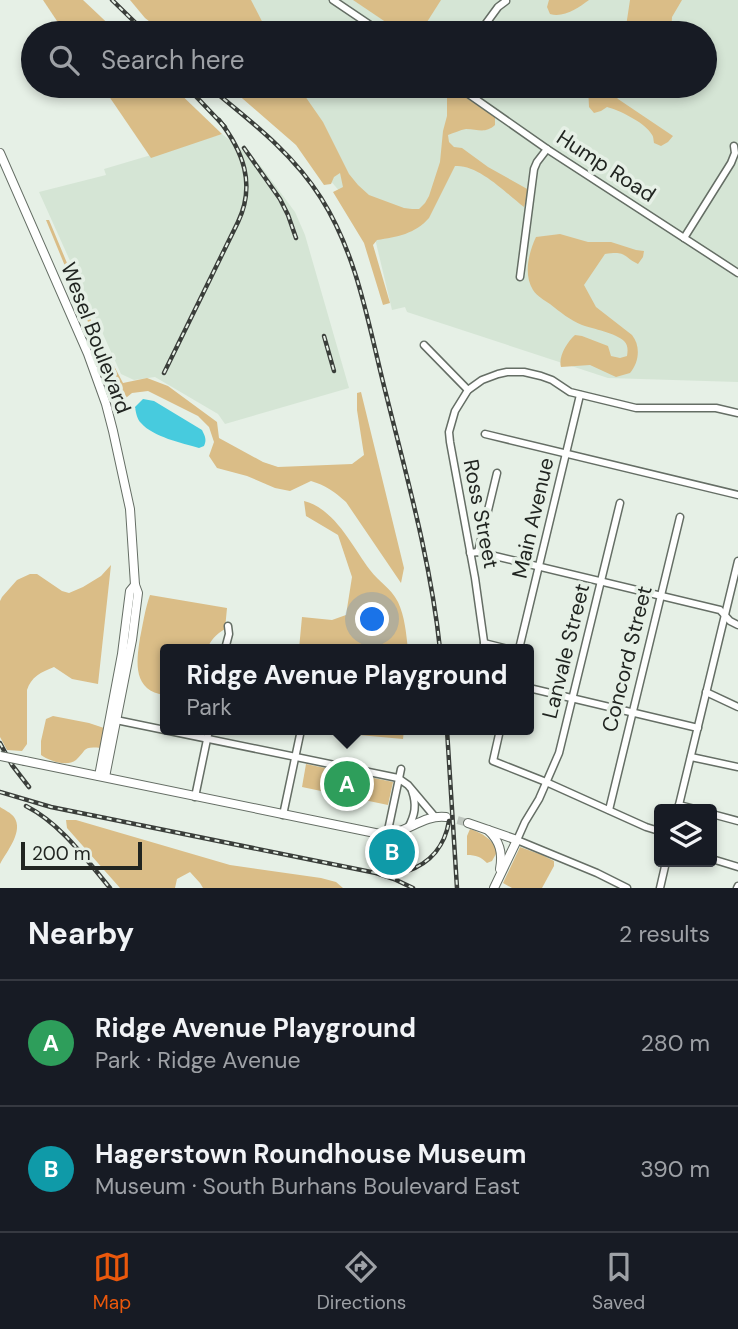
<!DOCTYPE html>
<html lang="en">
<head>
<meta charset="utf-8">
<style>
	:root { --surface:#171b24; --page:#20242c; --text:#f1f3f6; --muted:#9ea1a6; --line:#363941; --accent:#ea580c }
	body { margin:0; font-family:"DM Sans",sans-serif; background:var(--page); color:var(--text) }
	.controls { position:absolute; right:21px; bottom:21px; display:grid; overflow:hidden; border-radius:7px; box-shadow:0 4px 10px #0003 }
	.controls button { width:63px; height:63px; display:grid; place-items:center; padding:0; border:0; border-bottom:2px solid var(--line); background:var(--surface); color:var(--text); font:35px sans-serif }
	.scale { position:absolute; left:21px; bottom:18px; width:121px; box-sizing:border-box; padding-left:7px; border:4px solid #212521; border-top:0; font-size:19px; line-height:24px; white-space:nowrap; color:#212521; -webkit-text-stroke:5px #e6f0e6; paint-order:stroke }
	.you { position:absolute; left:373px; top:620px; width:24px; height:24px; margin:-18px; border:5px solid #fff; border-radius:50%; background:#1a73e8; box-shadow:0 0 0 10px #1a73e833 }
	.badge { display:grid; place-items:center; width:46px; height:46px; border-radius:50%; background:var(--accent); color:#fff; font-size:23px; font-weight:700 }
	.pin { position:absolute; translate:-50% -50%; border:4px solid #fff; box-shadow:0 2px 7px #0006 }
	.popup { position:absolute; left:160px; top:644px; width:374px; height:91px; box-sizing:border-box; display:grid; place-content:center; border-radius:7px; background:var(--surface); filter:drop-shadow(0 2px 5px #0005); font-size:23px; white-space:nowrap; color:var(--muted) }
	.popup b { font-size:26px; color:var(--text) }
	.popup::after { content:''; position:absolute; left:50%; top:100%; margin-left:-14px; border:14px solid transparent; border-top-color:var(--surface) }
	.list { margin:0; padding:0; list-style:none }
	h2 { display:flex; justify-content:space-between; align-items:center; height:91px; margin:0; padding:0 28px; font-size:30px }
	h2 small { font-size:23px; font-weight:400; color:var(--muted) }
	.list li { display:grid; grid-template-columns:46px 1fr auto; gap:21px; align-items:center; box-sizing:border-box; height:126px; padding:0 28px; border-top:2px solid var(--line) }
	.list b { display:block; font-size:26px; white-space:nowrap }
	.list p { margin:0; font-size:23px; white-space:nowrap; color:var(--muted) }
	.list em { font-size:23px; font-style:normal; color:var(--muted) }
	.icon { flex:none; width:38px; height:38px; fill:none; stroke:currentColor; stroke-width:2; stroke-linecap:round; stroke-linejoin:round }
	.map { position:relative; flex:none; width:738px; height:888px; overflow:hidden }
	.search { position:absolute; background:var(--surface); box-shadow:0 4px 10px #0003; left:21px; right:21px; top:21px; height:77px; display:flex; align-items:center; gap:18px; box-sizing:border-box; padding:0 24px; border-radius:38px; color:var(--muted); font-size:26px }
	.sheet { height:343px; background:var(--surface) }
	nav { display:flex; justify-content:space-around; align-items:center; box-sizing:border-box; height:98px; border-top:2px solid var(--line); background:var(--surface); font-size:19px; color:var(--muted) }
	nav a { display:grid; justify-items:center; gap:4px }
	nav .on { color:var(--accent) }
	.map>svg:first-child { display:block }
</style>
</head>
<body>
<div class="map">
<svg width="738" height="888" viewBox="0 0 738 888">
	<rect width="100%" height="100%" fill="#e6f0e6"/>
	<g fill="#d5e5d5">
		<path d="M224,0H738V382L608,378L407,312L405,307L392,310L373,230L285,128L265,86H705V33H240Z"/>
		<path d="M222,134L260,165L295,212L305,235L349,388L225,424L218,414L155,377L134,380L121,374L39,192L106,175L104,169Z"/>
	</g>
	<g fill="#dabd87">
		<path d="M43,0H83L118,33H65Z"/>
		<path d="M130,0H251L268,33H164L145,18Z"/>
		<path d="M353,0H441L420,33H402Z"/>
		<path d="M549,0H589C578,8 564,18 550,14L547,7Z"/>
		<path d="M630,0H682L672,17L671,33H625Z"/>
		<path d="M102,86H172L222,134L151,158Z"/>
		<path d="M228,86H298L323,122L349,174L358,185L369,195L404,208L412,209H419L425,203L429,196L440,162L443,131L447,116V93L453,89L495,117V125C485,134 478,129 466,129C460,130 454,133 448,135L449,142L454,147L462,148L488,167L529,190L524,207C506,193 478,164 455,166L429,218C415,234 397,237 377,240L373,245L390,303L383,305L364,243L333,192L343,187L340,173L334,177L331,184L324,185L296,145Z"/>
		<path d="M588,86H613V93L618,99L673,136L668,142L661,146L654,143C653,137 654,137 650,132C643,122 619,110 607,107L601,111L594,113L589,107Z"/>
		<path d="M46,220H49L95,330L123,383L147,378L168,386L217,422L219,438L263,462L278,467L352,464L364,455L357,410V393L361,392L404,568L401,583L346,502C335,492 325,485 311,481L290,491L275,488L247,476L217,468L209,456L214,442L209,427L198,416L148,391L132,393L121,402Z"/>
		<path d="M560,234L588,242H611L636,250L644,251L643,257L638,264C622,256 627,251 605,254L584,285L596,307L632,335C641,346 639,363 630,373L616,377L590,365L561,367C558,357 567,342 575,335L582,336L608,346L611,356L620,358L627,356C628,350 628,345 624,341C616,333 593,329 582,325C570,320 560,312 550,304C544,300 537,296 533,290C523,274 529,252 536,237Z"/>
		<path d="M304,501C335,509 352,546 370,570C379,582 390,587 398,602C405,617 406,633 408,649H299L302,617L332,620L346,615L352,577L338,535L306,516Z"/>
		<path d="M111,565L98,684L72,679L54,667C41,672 31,677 27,690V744L22,751L7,750L0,737V601L2,597L17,580L30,574H37L62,591L69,593L83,587L101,576Z"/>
		<path d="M150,595L227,608L225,629C216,634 211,640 207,649H165V695C133,691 136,663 140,638C143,624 145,609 150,595Z"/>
		<path d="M53,716L89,723L104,728L101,748C82,746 87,750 76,760C67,767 49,761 41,755V741L46,719Z"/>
		<path d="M354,730H404L403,739L359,735Z"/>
		<path d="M306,764L393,782L388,805L302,787Z"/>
		<path d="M0,807C5,810 11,813 14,817C24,831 7,851 0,864Z"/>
		<path d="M66,820H76L230,865L321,878L336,882L343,888H203L200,883L190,872L177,879L175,888H120L67,828Z"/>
		<path d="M470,829C482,833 493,839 497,852L492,861L487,863C481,857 476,855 467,855V836Z"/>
		<path d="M520,847L542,855L554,861V866L542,888H512L503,883Z"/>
	</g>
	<path fill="#47cbde" d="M143,399L154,401L202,430C205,436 207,440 204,446L199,448C182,443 153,437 141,423C137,419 136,413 135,407Z"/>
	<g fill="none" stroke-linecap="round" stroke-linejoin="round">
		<path stroke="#bfc7bf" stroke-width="8" stroke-dasharray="8 4" stroke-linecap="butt" d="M446,817L468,823"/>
		<defs>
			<g id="minor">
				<path d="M333,0L382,33"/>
				<path d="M479,33L498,7L506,1"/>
				<path d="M457,86L547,149L738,273"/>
				<path d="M684,238L731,163L735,153L734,146"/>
				<path d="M520,277L534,169L537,162L547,149"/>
				<path d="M424,345L468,390"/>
				<path d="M485,434L738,495"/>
				<path d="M620,503L559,753L539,799L525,822L517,840L597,873L627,888"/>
				<path d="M478,552L497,473"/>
				<path d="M470,553L478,552L720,610L730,621L738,625"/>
				<path d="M484,643L508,649"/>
				<path d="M225,649L229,634L228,626"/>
				<path d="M485,649L475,578L450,442L449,432L455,411L468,390L482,380L498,374L507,372H524L541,376L552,380L570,392L636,408H716L738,413"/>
				<path d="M519,649L580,395"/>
				<path d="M529,688L698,728"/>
				<path d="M706,692L738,707"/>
				<path d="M116,720L398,778L408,785L435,817"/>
				<path d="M500,730L493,761L546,782L646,827L659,831"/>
				<path d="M691,757L738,767"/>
				<path d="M195,797L209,730"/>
				<path d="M679,805L695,809"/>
				<path d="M678,809L738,561"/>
				<path d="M609,810L680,517"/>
				<path d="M712,814L738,821"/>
				<path d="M283,815L301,730"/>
				<path d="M408,828C415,815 417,805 412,791"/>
				<path d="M387,835L401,769"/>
				<path d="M712,859L738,867"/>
				<path d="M660,888L666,862"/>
				<path d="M737,888L738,886"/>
			</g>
			<g id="major">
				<path d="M0,153L88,354L106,404L113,431L130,509L135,585L138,593L132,640L105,777"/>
				<path d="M25,761L380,834C404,837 421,814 446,817"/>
				<path d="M99,776L122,654L130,591L135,585"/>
				<path d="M468,823L517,840L494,888"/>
				<path d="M488,830C500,841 503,853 500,869"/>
			</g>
		</defs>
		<use href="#minor" stroke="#656e65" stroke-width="9"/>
		<use href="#major" stroke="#656e65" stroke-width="10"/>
		<use href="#minor" stroke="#fff" stroke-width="6"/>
		<use href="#major" stroke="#fff" stroke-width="8"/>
		<defs>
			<g id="rail">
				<path d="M112,0L146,33"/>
				<path d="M186,86L225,127"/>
				<path d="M208,86C249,120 292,152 321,198C358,256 369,328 386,394C407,478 431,563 440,649"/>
				<path d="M244,148L280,199L288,215L296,238"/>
				<path d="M324,336L334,371"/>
				<path d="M164,373L238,222C256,184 243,151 219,120"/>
				<path d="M447,730L457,888"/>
				<path d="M0,743L12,765L29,787"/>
				<path d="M0,792L51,807L376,873L394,879L413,888"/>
				<path d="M26,806C61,824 85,858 110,888"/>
				<path d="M379,868L399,869L413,863"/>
				<path d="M407,871C431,863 445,845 449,821"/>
			</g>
		</defs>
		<use href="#rail" stroke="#3a3e3a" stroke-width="4.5"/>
		<use href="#rail" stroke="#e6f0e6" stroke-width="2" stroke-dasharray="5" stroke-linecap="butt"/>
		<defs>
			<path id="major-bridge" d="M0,756L25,761"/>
		</defs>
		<use href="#major-bridge" stroke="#656e65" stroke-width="10" stroke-linecap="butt"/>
		<use href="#major-bridge" stroke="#fff" stroke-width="8"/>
	</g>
	<g text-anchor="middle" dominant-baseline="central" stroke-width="7" stroke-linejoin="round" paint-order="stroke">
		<g font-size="21" fill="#212521" stroke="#e6f0e6">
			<text transform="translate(606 166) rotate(33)">Hump Road</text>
			<text transform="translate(96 338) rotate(69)">Wesel Boulevard</text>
			<text transform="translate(481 514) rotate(79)">Ross Street</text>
			<text transform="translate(533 518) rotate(-77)">Main Avenue</text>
			<text transform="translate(566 651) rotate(-76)">Lanvale Street</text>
			<text transform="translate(627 659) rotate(-76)">Concord Street</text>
		</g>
	</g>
</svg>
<div class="controls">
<button><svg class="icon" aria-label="layers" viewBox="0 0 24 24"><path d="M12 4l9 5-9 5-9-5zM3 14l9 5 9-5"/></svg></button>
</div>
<div class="scale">200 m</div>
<div class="you"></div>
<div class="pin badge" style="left:347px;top:784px;background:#2e9e5b">A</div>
<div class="popup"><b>Ridge Avenue Playground</b>Park</div>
<div class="pin badge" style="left:392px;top:852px;background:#0f9aa8">B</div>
<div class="search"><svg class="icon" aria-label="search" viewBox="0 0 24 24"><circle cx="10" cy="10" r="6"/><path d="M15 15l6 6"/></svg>Search here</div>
</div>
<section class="sheet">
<h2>Nearby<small>2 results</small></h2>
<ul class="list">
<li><span class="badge" style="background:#2e9e5b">A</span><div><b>Ridge Avenue Playground</b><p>Park · Ridge Avenue</p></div><em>280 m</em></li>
<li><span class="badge" style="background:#0f9aa8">B</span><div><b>Hagerstown Roundhouse Museum</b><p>Museum · South Burhans Boulevard East</p></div><em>390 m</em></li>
</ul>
</section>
<nav>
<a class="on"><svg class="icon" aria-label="map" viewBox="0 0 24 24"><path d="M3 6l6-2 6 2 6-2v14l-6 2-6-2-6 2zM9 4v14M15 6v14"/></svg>Map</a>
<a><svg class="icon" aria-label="directions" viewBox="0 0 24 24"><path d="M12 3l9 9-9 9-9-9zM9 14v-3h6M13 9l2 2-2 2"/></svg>Directions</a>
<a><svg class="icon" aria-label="saved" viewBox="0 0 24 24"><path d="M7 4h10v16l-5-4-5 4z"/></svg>Saved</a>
</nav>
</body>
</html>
